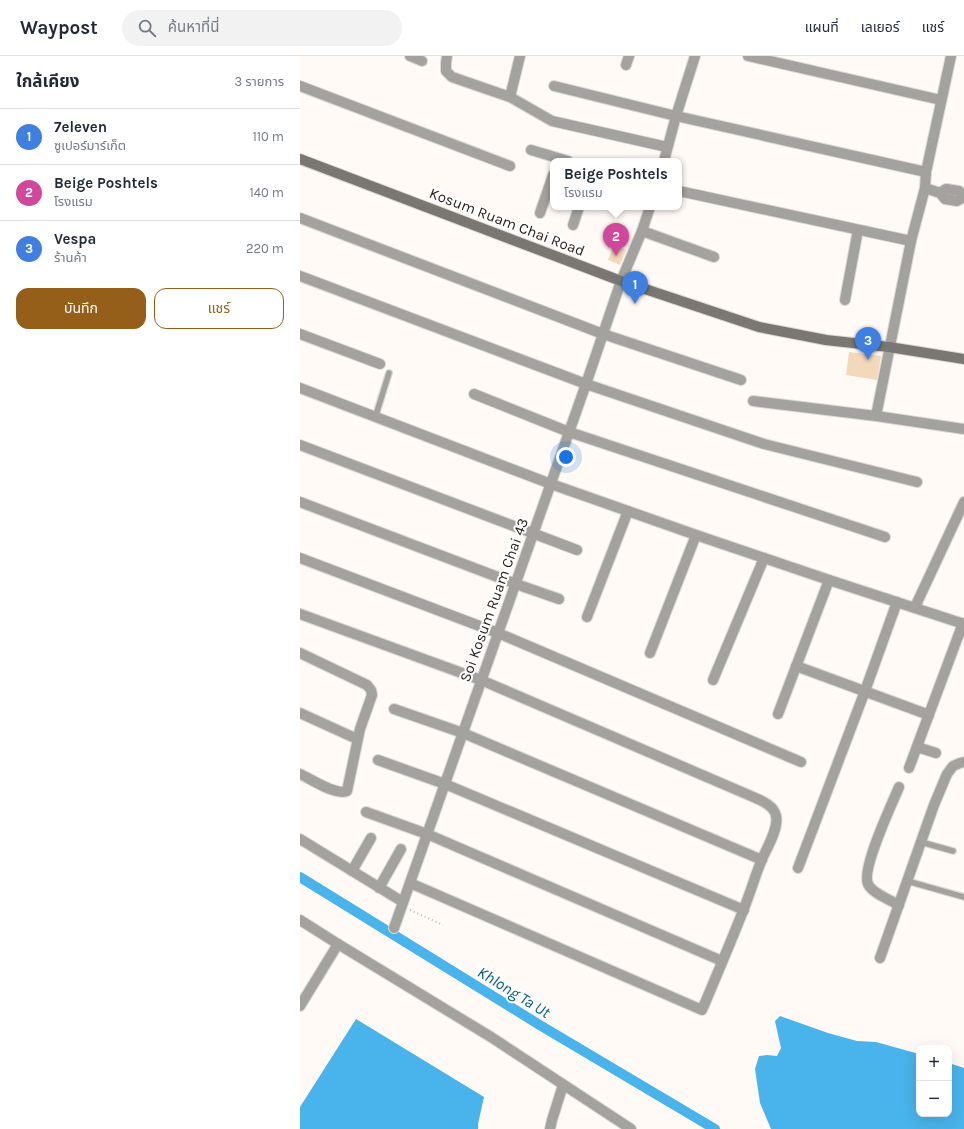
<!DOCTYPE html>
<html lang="th">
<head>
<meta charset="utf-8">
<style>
	:root { --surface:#fff; --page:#f2f2f3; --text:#1f2937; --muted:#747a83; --line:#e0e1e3; --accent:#965f19 }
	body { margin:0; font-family:Karla,"Noto Sans Thai",sans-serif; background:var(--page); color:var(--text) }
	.controls { position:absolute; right:12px; bottom:12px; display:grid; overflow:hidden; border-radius:8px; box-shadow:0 4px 16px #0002 }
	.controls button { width:36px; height:36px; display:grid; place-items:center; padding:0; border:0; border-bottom:1px solid var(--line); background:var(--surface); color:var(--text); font:20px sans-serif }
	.you { position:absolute; left:266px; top:401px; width:14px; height:14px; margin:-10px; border:3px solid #fff; border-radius:50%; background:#1a73e8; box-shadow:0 0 0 6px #1a73e833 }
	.badge { display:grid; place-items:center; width:26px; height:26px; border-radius:50%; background:var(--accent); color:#fff; font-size:13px; font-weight:700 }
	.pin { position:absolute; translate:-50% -33px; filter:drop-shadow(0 1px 2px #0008) }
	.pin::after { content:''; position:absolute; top:21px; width:14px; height:12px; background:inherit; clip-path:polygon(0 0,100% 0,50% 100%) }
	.popup { position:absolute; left:250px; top:102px; width:132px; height:52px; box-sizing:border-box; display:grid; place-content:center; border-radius:8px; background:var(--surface); filter:drop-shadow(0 1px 3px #0005); font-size:13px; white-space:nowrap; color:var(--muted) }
	.popup b { font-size:15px; color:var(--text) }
	.popup::after { content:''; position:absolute; left:50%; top:100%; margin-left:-8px; border:8px solid transparent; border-top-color:var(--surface) }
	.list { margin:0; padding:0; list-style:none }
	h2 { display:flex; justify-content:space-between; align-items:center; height:52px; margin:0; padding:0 16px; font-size:17px }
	h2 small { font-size:13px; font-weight:400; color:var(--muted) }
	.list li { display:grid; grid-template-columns:26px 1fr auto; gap:12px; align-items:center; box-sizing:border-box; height:56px; padding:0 16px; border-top:1px solid var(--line) }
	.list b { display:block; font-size:15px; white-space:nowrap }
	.list p { margin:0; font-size:13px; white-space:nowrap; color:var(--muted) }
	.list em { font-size:13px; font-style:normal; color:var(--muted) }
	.actions { display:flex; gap:8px; padding:12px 16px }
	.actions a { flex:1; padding:9px 0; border:1px solid var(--accent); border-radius:12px; text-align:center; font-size:14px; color:var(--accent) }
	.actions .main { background:var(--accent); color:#fff }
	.icon { flex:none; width:22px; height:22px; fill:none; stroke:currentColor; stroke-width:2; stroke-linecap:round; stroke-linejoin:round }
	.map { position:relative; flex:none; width:664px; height:1073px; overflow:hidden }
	header { display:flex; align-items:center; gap:24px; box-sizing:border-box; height:56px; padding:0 20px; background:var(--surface); border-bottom:1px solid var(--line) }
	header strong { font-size:19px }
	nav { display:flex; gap:22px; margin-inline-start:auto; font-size:14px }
	.search { width:280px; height:36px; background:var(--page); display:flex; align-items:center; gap:10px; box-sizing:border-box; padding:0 14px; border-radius:22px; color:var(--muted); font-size:15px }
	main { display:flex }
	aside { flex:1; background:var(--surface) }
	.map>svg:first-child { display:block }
</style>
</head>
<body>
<header>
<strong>Waypost</strong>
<div class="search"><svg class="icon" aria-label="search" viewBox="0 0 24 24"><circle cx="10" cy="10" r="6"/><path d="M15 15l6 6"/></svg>ค้นหาที่นี่</div>
<nav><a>แผนที่</a><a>เลเยอร์</a><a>แชร์</a></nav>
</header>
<main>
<aside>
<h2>ใกล้เคียง<small>3 รายการ</small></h2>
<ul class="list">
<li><span class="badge" style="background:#3f7fe0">1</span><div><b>7eleven</b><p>ซูเปอร์มาร์เก็ต</p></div><em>110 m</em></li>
<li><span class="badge" style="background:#d1479c">2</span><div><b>Beige Poshtels</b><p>โรงแรม</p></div><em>140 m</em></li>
<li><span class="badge" style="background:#3f7fe0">3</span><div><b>Vespa</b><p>ร้านค้า</p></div><em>220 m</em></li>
</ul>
<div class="actions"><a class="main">บันทึก</a><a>แชร์</a></div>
</aside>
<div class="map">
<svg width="664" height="1073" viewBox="0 0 664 1073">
	<rect width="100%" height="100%" fill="#fffaf6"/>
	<g fill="#49b3eb">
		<path d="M480,960L528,977L557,985L576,986L619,998V1058H649V1007L664,1012V1073H471L460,1047L455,1013L459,1000L467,999L477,1000L481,992L475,965Z"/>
		<path d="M56,963L184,1041L178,1068V1073H0V1051Z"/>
	</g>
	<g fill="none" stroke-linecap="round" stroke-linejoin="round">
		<path stroke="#49b3eb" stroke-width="10" d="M0,821L243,971L415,1073"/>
	</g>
	<g fill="#f4d8ba">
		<path d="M314,189L326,194L320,209L308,204Z"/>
		<path d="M549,296L581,300L577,324L546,319Z"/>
	</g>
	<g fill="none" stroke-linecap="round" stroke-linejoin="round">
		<defs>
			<g id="lane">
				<path d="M75,362L89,317"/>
				<path d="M621,786L653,795"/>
				<path d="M607,825L664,841"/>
			</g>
			<g id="street">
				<path d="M110,0L122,5"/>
				<path d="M147,0L146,7V15L152,21L210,41L252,65L367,91"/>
				<path d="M448,0L641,44"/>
				<path d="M326,9L329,0"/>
				<path d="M0,30L210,110"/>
				<path d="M254,30L376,60L626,116"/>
				<path d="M210,41L220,0"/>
				<path d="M231,94L268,105"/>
				<path d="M364,105L376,60L395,0"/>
				<path d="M625,132L640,137L645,143L657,145L664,141"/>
				<path d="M379,135L611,185"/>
				<path d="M640,137L646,133L659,135L664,141"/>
				<path d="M240,157L253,119"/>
				<path d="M0,162L303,278L441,324"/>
				<path d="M273,169L279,151"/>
				<path d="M342,175L414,201"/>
				<path d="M0,220L286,328L464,388L617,426"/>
				<path d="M545,244L558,174"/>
				<path d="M0,278L80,308"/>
				<path d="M0,332L251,428L396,479L529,524L664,568"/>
				<path d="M174,338L269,376L585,481"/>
				<path d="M453,345L576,360L664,373"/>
				<path d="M576,360L611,185L625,132L626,116L651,0"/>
				<path d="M0,389L277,494"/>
				<path d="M0,446L216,528L259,543"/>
				<path d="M0,502L198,577L501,706"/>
				<path d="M615,551L664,446"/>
				<path d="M0,558L181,624L451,740C460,744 474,749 476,760C479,772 467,792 462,803C455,820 450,838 443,855C430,888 416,921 402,954L110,827"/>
				<path d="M287,561L328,455"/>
				<path d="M0,597L67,629L71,634L72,639L60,673L47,735C36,740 11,723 0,718"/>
				<path d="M350,597L396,479"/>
				<path d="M496,610L629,659"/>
				<path d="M413,624L464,502"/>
				<path d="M94,653L163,677L462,804"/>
				<path d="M0,657L57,683"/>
				<path d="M478,658L529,524"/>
				<path d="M617,691L636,697"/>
				<path d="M78,704L145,728L444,854"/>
				<path d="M609,712L663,567"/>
				<path d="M66,756L127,778L422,905"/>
				<path d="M0,783L103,846"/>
				<path d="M498,812L565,635L597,546"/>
				<path d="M52,815L71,782"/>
				<path d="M79,832L101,793"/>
				<path d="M599,849C590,844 572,837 568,828C561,813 592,748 599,731"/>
				<path d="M0,864L38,888L191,981L331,1073"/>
				<path d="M94,872L286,328L321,225L342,175L350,151"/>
				<path d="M580,902L634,749L647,718L653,710L660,707L664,706"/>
				<path d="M0,950L38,888"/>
				<path d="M250,1073L252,1064L263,1029"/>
			</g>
			<path id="secondary" d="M0,103L321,225L459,271L526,284L589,291L664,303"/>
		</defs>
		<use href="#lane" stroke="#dcd8d4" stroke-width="8"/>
		<use href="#street" stroke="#dcd8d4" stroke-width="12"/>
		<use href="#secondary" stroke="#dcd8d4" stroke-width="12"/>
		<path stroke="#beb9b5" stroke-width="2" stroke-dasharray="1 3" stroke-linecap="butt" d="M110,854L143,869"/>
		<use href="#lane" stroke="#a3a29e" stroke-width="5.5"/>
		<use href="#street" stroke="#a3a29e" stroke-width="10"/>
		<use href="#secondary" stroke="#7a7772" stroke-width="10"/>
	</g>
	<g text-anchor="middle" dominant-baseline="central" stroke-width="4" stroke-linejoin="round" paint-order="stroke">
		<g font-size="15" fill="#262320" stroke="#fff">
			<text transform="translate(207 166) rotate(21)">Kosum Ruam Chai Road</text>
			<text transform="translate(194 544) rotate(-70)">Soi Kosum Ruam Chai 43</text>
		</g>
		<g font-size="16" font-style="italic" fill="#01597e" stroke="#fff">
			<text transform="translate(214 936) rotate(32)">Khlong Ta Ut</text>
		</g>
	</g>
</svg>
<div class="controls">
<button>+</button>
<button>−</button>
</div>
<div class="you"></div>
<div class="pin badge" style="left:335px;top:248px;background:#3f7fe0">1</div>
<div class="pin badge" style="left:316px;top:200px;background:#d1479c">2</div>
<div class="popup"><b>Beige Poshtels</b>โรงแรม</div>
<div class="pin badge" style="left:568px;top:304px;background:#3f7fe0">3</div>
</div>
</main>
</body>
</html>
